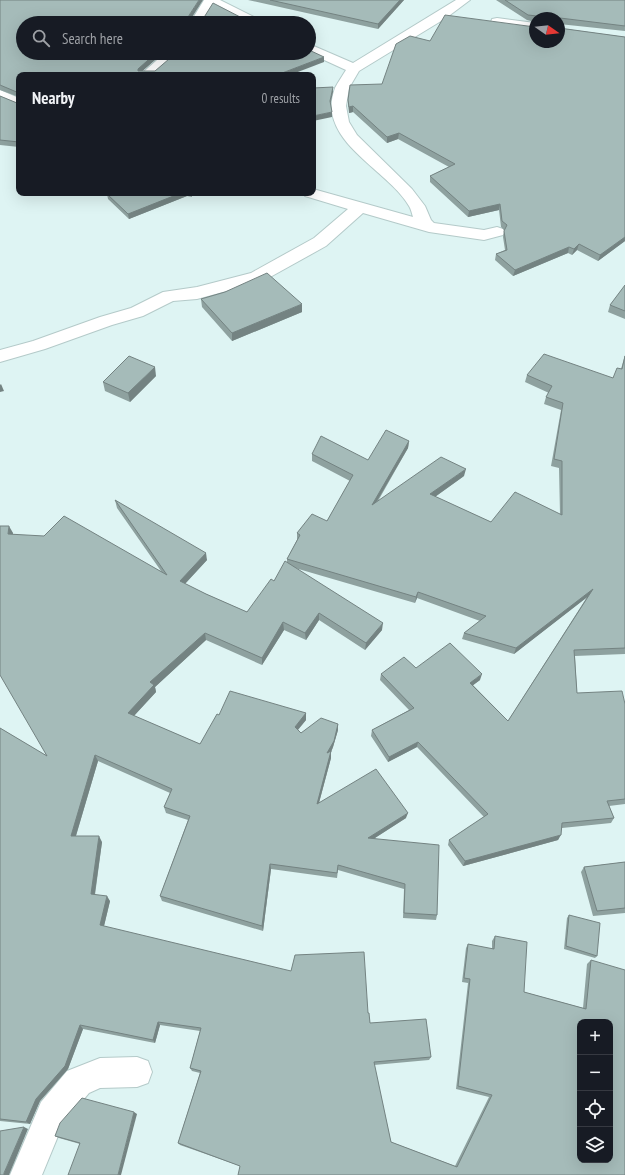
<!DOCTYPE html>
<html lang="en">
<head>
<meta charset="utf-8">
<style>
	:root { --surface:#171b24; --page:#242831; --text:#f1f3f6; --muted:#9ea1a6; --line:#363941 }
	body { margin:0; font-family:"PT Sans Narrow",sans-serif; background:var(--page); color:var(--text) }
	.controls { position:absolute; right:12px; bottom:12px; display:grid; overflow:hidden; border-radius:8px; box-shadow:0 4px 16px #0002 }
	.controls button { width:36px; height:36px; display:grid; place-items:center; padding:0; border:0; border-bottom:1px solid var(--line); background:var(--surface); color:var(--text); font:20px sans-serif }
	.compass { position:absolute; left:529px; top:12px; width:36px; height:36px; border-radius:50%; background:var(--surface); box-shadow:0 4px 16px #0002; rotate:104deg }
	.list { margin:0; padding:0; list-style:none }
	h2 { display:flex; justify-content:space-between; align-items:center; height:52px; margin:0; padding:0 16px; font-size:17px }
	h2 small { font-size:13px; font-weight:400; color:var(--muted) }
	.icon { flex:none; width:22px; height:22px; fill:none; stroke:currentColor; stroke-width:2; stroke-linecap:round; stroke-linejoin:round }
	.map { position:relative; flex:none; width:625px; height:1175px; overflow:hidden }
	.search { position:absolute; background:var(--surface); box-shadow:0 4px 16px #0002; left:16px; top:16px; width:300px; height:44px; display:flex; align-items:center; gap:10px; box-sizing:border-box; padding:0 14px; border-radius:22px; color:var(--muted); font-size:15px }
	.panel { position:absolute; background:var(--surface); box-shadow:0 4px 16px #0002; left:16px; top:72px; width:300px; height:124px; border-radius:8px }
	.map>svg:first-child { display:block }
</style>
</head>
<body>
<div class="map">
<svg width="625" height="1175" viewBox="0 0 625 1175">
	<rect width="100%" height="100%" fill="#def4f3"/>
	<g fill="none" stroke-linecap="round" stroke-linejoin="round">
		<defs>
			<g id="minor">
				<path d="M204,0H220L260,20L261,23H245L213,6L202,23H190Z"/>
				<path d="M456,0H470L446,18L359,71L349,88L346,106L349,122L357,135L412,189L425,206L431,220L434,223L484,230L497,227L503,229L505,232L503,235L484,240L429,232L363,213L326,246L263,281L197,299L173,301L143,316L112,325L45,349L0,362V350L33,341L100,317L131,308L163,292L197,287L251,273L314,238L348,209L305,196L303,193H313V189L413,217C412,214 411,209 409,206C388,169 315,141 335,88C338,82 343,75 346,70L309,53V44L353,63Z"/>
				<path d="M497,18L535,23V31L492,25L491,22L492,19Z"/>
				<path d="M165,53H180L155,75H140Z"/>
				<path d="M0,90L19,98V107L0,99Z"/>
				<path d="M137,1057L148,1061L152,1072L148,1083L137,1087L100,1088L89,1093L63,1124L42,1175H10L41,1102L67,1071L100,1058Z"/>
			</g>
		</defs>
		<use href="#minor" stroke="#b4cac9" stroke-width="2"/>
		<use href="#minor" fill="#fff" fill-rule="evenodd"/>
	</g>
	<g fill="#8ea19f">
		<path d="M0,0L191,19H244L23,53H163L142,71H155L324,62L19,97L0,90Z"/>
		<path d="M248,0H404L378,29Z"/>
		<path d="M496,0H625V31L559,24V18H535V22L527,20Z"/>
		<path d="M535,27L559,28L625,37V241L598,261L577,250L572,255L568,253L513,276L495,260L496,254L505,250L503,237L504,230L501,227L499,210L468,217L430,182V176L449,167L398,139L387,143L353,112L349,113L348,106V100L382,84L430,41Z"/>
		<path d="M0,96L17,103L19,102V147L0,145Z"/>
		<path d="M111,193H192V197L187,196L129,219L108,199L107,194Z"/>
		<path d="M625,286V319L608,312L610,305Z"/>
		<path d="M201,299L302,312L232,341L202,307Z"/>
		<path d="M625,355V654L575,656L577,693L625,704V804L609,806L614,818L611,823L562,828L558,840L463,866L448,845L449,840L484,817L417,747L388,762L371,736L372,730L409,710L380,680L381,674L416,668L480,680L473,685L508,721L587,597L514,654L462,639L464,633L480,621L417,598L415,603L295,568L382,630L365,650L319,620L306,640L284,630L262,665L206,640L155,687L156,692L134,716L200,744L219,715L306,713V720L298,730L301,733L338,724V730L333,747L331,752V758L319,803L406,818L375,838L437,915L436,920L403,918L404,889L338,870L337,878L271,869L263,931L162,901L160,896L188,820L166,813L164,807L170,793L98,761L76,836L102,842L95,895L110,901L104,926L368,1013L370,1023L431,1057L429,1060L374,1065L391,1142L455,1166L489,1097L456,1089L468,983L462,982L466,948L468,944L492,949V941L495,936L524,992L583,1008L587,964L591,960L625,1175L240,1166L180,1145L178,1143L200,1073L192,1071L190,1068L200,1031L160,1025L155,1043L83,1029L68,1069L40,1101L30,1124L0,1121V728L46,756L0,526L13,533V534L161,571L117,508L115,500L207,560L185,584L206,594L247,612L274,581L287,563V559L297,540V533L327,521L350,481L312,461V454L368,460L409,441L408,448L378,501L464,476L435,497L491,522L560,514L559,468L551,466L561,410L544,404L546,397L549,393L525,382L527,375L613,378L621,369Z"/>
		<path d="M156,376L130,402L105,391L103,382Z"/>
		<path d="M625,862V913L593,916L581,872L584,867Z"/>
		<path d="M569,915L597,956L595,958L564,949L567,918Z"/>
		<path d="M137,1114L80,1144L59,1138L55,1136Z"/>
	</g>
	<g fill="#748382">
		<path d="M199,0H203L189,22L188,17Z"/>
		<path d="M400,0H404L378,29V24Z"/>
		<path d="M156,53H163L139,74V75L138,69Z"/>
		<path d="M324,57V62L290,75H277Z"/>
		<path d="M333,87V92L330,106V101Z"/>
		<path d="M353,106V112L349,113V107Z"/>
		<path d="M332,112V117L313,121V116Z"/>
		<path d="M399,133L398,139L387,143V137Z"/>
		<path d="M181,193H187V196L129,219L128,214Z"/>
		<path d="M500,204L499,210L468,217L469,211Z"/>
		<path d="M625,237V241L598,261L600,255Z"/>
		<path d="M579,244L577,250L572,255L574,249Z"/>
		<path d="M569,247L568,253L513,276L515,270Z"/>
		<path d="M302,304V312L232,341V333Z"/>
		<path d="M155,367L156,376L130,402L128,393Z"/>
		<path d="M1,384L4,391L0,392V385Z"/>
		<path d="M409,441L408,448L371,511L372,505Z"/>
		<path d="M466,469L464,476L429,501L430,494Z"/>
		<path d="M9,526L13,533L11,542L8,534Z"/>
		<path d="M206,553L207,560L181,588L180,581Z"/>
		<path d="M593,589L590,595L514,654L516,648Z"/>
		<path d="M418,592L417,598L415,603L416,597Z"/>
		<path d="M319,613V620L306,640L305,633Z"/>
		<path d="M283,622L284,630L262,665V658Z"/>
		<path d="M383,623L382,630L365,650L366,643Z"/>
		<path d="M205,633L206,640L155,687L156,692L130,720L128,713L150,682Z"/>
		<path d="M482,674L480,680L468,689L470,683Z"/>
		<path d="M306,713V720L295,733V727Z"/>
		<path d="M338,724V730L333,747L331,752V758L317,810V804L327,753Z"/>
		<path d="M418,742L417,747L388,762L389,757Z"/>
		<path d="M95,755L98,761L74,842L71,836Z"/>
		<path d="M408,813L406,818L367,843L368,838Z"/>
		<path d="M561,835L558,840L463,866L465,861Z"/>
		<path d="M99,836L102,842L94,899L91,894Z"/>
		<path d="M270,864L271,869L263,931L262,926Z"/>
		<path d="M107,896L110,901L103,930L100,925Z"/>
		<path d="M158,1022L160,1025L155,1043L153,1040Z"/>
		<path d="M80,1025L83,1029L68,1069L40,1101L30,1124L26,1122L36,1099Z"/>
		<path d="M134,1112L137,1114L121,1175H118Z"/>
		<path d="M24,1127L28,1129L9,1175H4V1173Z"/>
	</g>
	<g fill="#a5bbb9" stroke="#748382" fill-rule="evenodd">
		<path d="M0,0H199L188,17L189,19H203L213,3L244,19L256,20L263,23H23V53H156L138,69V71H155L176,53H309V50L324,57L277,75H19V93L0,85Z"/>
		<path d="M270,0H400L378,24Z"/>
		<path d="M505,0H625V26L560,18L559,19V18H537V16L528,15Z"/>
		<path d="M445,15L535,27V42H559V28L625,37V237L600,255L579,244L574,249L569,247L515,270L496,254L507,250L504,231L507,225L502,221L500,204L469,211L430,176L455,164L399,133L387,137L353,106L349,107L348,100L350,85L382,84L396,44L410,36L430,41Z"/>
		<path d="M333,87L330,101L332,112L313,116V88Z"/>
		<path d="M0,96L17,103L19,102V142L0,140Z"/>
		<path d="M111,193H181L128,214L107,194Z"/>
		<path d="M267,273L302,304L232,333L201,299L225,292Z"/>
		<path d="M625,285V311L610,305Z"/>
		<path d="M544,354L613,378L617,368L622,369L625,356V648L574,650L577,693L622,691L625,704V799L607,801L614,818L562,823L561,835L465,861L449,840L488,814L418,742L389,757L372,730L414,708L381,674L404,657L416,668L450,643L482,674L470,683L508,721L593,589L516,648L464,633L486,616L418,592L416,597L287,559L300,535L297,533L312,514L327,521L353,475L312,454L321,436L368,460L386,430L409,441L372,505L441,457L466,469L430,494L491,522L515,492L562,515V461L554,459L563,403L546,397L552,386L527,375Z"/>
		<path d="M129,356L155,367L128,393L103,382Z"/>
		<path d="M115,500L206,553L180,581L206,594L247,612L271,579L274,581L285,561L383,623L366,643L319,613L305,633L283,622L262,658L205,633L150,682L154,685L128,713L200,744L217,714L219,715L230,691L306,713L295,727L301,733L321,718L338,724L334,741L327,753L331,751L317,804L376,769L408,813L368,838L439,845L437,915L404,913L405,884L338,865L337,873L270,864L262,926L160,896L190,816L164,807L172,789L95,755L71,836H99L91,894L107,896L100,925L291,971L295,955L364,952L368,1013H369L370,1023L426,1019L431,1057L374,1062L391,1142L457,1167L492,1095L458,1086L470,979L464,978L468,944L494,949L495,936L527,942L524,992L586,1009L591,960L625,970V1175H238L240,1166L178,1143L201,1071L190,1068L201,1028L158,1022L153,1040L80,1025L65,1066L36,1099L26,1122L0,1119V728L47,756L0,675V526H9L8,534L44,536L64,516L167,575ZM580,1022H610V1160H580Z"/>
		<path d="M625,862V908L597,911L584,867Z"/>
		<path d="M569,915L600,923L597,956L566,946Z"/>
		<path d="M82,1098L134,1112L118,1175H68L80,1143L55,1136L60,1123Z"/>
		<path d="M24,1127L4,1173V1175H5H0V1131Z"/>
	</g>
</svg>
<div class="controls">
<button>+</button>
<button>−</button>
<button><svg class="icon" aria-label="locate" viewBox="0 0 24 24"><circle cx="12" cy="12" r="6"/><path d="M12 2v4M12 18v4M2 12h4M18 12h4"/></svg></button>
<button><svg class="icon" aria-label="layers" viewBox="0 0 24 24"><path d="M12 4l9 5-9 5-9-5zM3 14l9 5 9-5"/></svg></button>
</div>
<svg class="compass" viewBox="-18 -18 36 36"><path d="M0-13l5 13h-10z" fill="#e53935"/><path d="M0 13l5-13h-10z" fill="#9ea1a6"/></svg>
<div class="search"><svg class="icon" aria-label="search" viewBox="0 0 24 24"><circle cx="10" cy="10" r="6"/><path d="M15 15l6 6"/></svg>Search here</div>
<section class="panel">
<h2>Nearby<small>0 results</small></h2>
<ul class="list">
</ul>
</section>
</div>
</body>
</html>
